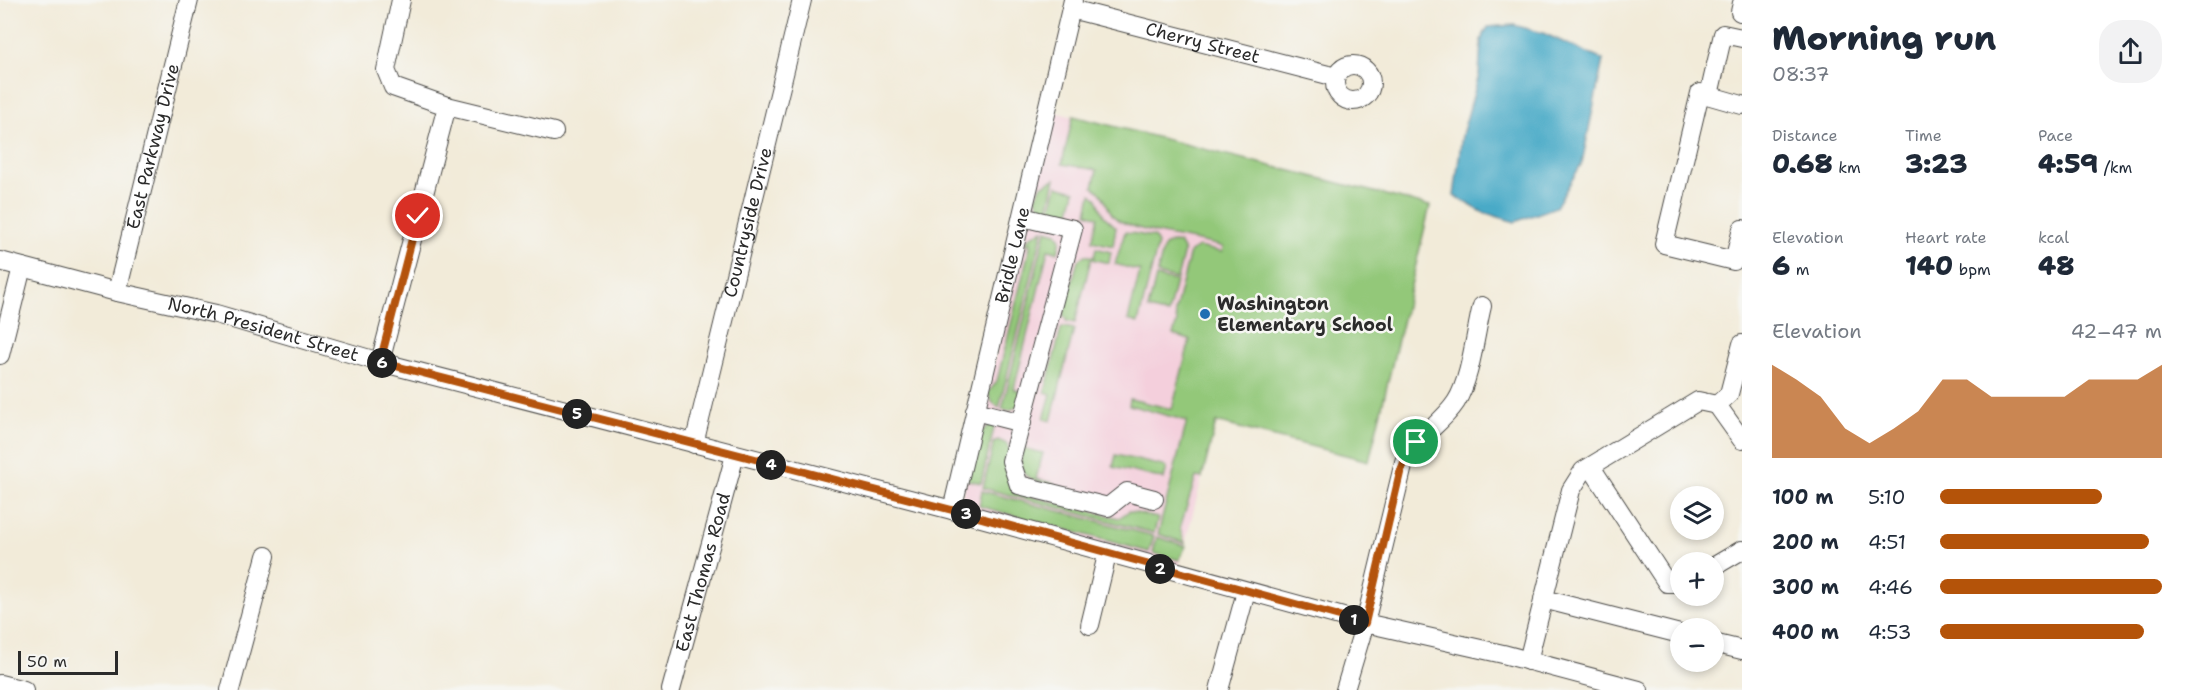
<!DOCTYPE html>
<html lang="en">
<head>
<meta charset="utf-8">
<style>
	:root { --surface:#fff; --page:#f2f2f3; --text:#1f2937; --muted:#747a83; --accent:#b45309 }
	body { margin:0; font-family:"Shantell Sans",sans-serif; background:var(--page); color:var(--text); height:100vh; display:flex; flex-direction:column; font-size:22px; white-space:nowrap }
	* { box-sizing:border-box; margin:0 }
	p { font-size:20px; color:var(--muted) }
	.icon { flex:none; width:33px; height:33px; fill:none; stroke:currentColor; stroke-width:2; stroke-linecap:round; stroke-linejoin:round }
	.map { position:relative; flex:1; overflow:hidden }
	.side { display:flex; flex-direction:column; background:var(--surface); width:450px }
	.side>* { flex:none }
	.buttons { position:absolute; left:1670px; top:486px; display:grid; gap:12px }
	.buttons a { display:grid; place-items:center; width:54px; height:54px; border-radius:50%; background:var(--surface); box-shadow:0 3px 9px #0003; font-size:30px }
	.scale { position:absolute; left:18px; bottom:15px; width:100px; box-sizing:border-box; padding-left:6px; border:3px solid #2b2b2b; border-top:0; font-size:16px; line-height:21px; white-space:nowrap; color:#2b2b2b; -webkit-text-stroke:4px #f6f6f2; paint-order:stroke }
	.pin { position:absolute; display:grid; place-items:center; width:51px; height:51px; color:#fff; margin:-26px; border:3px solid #fff; border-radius:50%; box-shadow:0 2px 6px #0007 }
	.km { position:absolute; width:30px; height:30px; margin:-15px; border-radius:50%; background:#222; color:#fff; font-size:16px; line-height:30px; text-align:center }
	.round { display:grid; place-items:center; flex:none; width:63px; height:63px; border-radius:24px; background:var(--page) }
	.overview { display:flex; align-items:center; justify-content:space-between; height:102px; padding:0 30px }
	h1 { font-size:33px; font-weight:800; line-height:45px }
	.stats { display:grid; grid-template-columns:repeat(3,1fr); gap:9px; height:102px; padding:6px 30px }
	.stats div { display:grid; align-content:center }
	.stats b { font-size:26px; font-weight:800 }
	.stats small { font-size:16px; font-weight:400 }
	.stats p { font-size:16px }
	.chart { height:168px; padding:12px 30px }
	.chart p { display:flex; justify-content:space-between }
	.chart svg { width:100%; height:108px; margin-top:6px; fill:var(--accent); opacity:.7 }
	ul { padding:0 30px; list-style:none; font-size:20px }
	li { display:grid; grid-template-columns:96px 72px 1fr; align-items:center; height:45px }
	li i { height:15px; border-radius:8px; background:var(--accent) }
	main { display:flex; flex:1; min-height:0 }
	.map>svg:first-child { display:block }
	.built { fill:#f4cfdc }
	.green { fill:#93c879; stroke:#5f7a52; stroke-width:1.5 }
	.water { fill:#48aac7; stroke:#3a6a79; stroke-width:1.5 }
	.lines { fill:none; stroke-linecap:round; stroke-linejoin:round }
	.minor-casing { stroke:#494845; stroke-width:20 }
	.minor { stroke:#fff; stroke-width:18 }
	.route-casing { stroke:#fff; stroke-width:12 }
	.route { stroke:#b45309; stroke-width:8 }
	.poi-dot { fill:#1f6fb2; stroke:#f6f6f2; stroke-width:2 }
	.labels { text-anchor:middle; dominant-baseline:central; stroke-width:5; stroke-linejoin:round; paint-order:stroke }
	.street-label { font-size:18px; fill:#2b2b2b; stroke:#f6f6f2 }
	.poi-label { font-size:18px; font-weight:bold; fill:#2b2b2b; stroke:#f6f6f2; text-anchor:start }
</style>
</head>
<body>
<main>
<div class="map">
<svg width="1742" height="690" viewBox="0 0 1742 690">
	<rect width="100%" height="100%" fill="#f6f6f2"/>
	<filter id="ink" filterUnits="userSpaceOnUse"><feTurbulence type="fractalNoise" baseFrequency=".0167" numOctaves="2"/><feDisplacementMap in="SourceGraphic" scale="12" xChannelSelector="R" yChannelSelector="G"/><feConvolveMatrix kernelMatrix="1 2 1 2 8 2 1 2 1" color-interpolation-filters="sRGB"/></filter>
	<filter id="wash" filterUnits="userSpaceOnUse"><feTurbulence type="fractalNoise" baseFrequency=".008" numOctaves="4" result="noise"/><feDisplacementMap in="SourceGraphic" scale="24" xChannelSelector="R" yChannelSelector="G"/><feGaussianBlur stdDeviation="1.35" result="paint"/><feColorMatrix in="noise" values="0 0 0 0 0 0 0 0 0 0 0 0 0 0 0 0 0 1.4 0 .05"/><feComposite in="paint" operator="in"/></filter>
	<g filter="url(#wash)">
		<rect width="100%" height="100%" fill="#f2ebd9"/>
		<!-- built -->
		<path class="built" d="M1054 112 1430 206 1369 461 1216 422 1179 568 960 506Z"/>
		<!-- green -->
		<path class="green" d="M1073 116 1430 206 1369 461 1216 422 1202 478 1196 477 1180 528 1185 543 1158 534 1187 421 1129 405 1130 399 1172 409 1190 340 1173 335 1177 322 1175 312 1190 252 1198 247 1222 252 1223 247C1190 237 1153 236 1122 222 1105 215 1108 194 1093 187L1097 170 1062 164Z
			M1055 179 1047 214 1040 208 1036 198 1041 186Z
			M1057 186 1075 191 1069 215 1065 218 1049 215Z
			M1091 194 1097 199 1104 216 1116 227 1113 246 1092 241 1098 217 1087 213Z
			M1043 230 999 408 992 402 988 393 997 381 1031 242 1024 247 1029 237Z
			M1046 230 1057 233 1061 239 1058 252 1048 250 1014 389 1024 393 1019 406 1010 410 1002 409Z
			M1125 232 1154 237 1158 244 1138 323 1128 320 1140 271 1115 264Z
			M1172 242 1179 243 1184 251 1177 279 1157 274 1164 246Z
			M1096 248 1111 252 1109 263 1091 259 1075 323 1066 321V318L1063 317 1078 260 1085 255 1094 257Z
			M1156 277 1176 281 1168 314 1148 309Z
			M1064 327 1074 329 1051 421 1044 419 1051 394 1045 392 1061 329Z
			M991 424H995L981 483 967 480 979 434Z
			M998 440 1007 444 1029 496 1119 518 1129 511 1158 518 1154 533 983 488 994 442Z
			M1022 448 1043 453 1036 479 1054 483 1053 486C1028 479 1016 477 1022 448Z
			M1116 455 1167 467 1164 479 1113 467Z
			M982 491 1154 536 1149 552 979 506Z
			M1157 537 1186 546 1179 560 1153 553Z"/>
		<!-- water -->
		<path class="water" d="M1514 25 1543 33 1603 60 1582 163 1556 207 1515 222 1482 212 1454 196 1462 135 1479 75 1481 40 1488 27Z"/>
	</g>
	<g filter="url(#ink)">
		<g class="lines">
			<!-- minor casing -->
			<g class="minor-casing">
				<g id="minor">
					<path d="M1742 3 1740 12H1742"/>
					<path id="s1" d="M1071 9 1336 77"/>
					<circle cx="1353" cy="83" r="18"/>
					<path d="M1709 95 1723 34 1742 38"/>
					<path d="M1742 105 1700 93 1664 244 1734 261 1742 229"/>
					<path d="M447 106 554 132"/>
					<path d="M1022 217 1073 229 1011 461 1019 485 1108 507 1127 492 1154 499"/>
					<path id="s2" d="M0 261 117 292 216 314 380 362 952 510 1365 623 1503 654 1639 690"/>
					<path id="s3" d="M117 292 189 0"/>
					<path d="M0 355 22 267"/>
					<path d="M380 362 447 106 393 87 386 70 401 0"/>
					<path d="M1717 405 1729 394 1742 344"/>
					<path d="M975 411 1022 423"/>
					<path id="s4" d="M694 444 802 0"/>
					<path d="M1591 467 1667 583H1680"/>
					<path id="s5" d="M952 510 1073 0"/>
					<path d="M1713 567 1742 550"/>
					<path d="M1543 599 1680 634"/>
					<path d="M1090 625 1107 555"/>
					<path d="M1713 643 1742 650"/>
					<path d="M1528 661 1571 490 1583 471 1698 401 1717 405 1742 440"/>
					<path d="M0 684 24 690"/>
					<path d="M230 690 266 556"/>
					<path id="s6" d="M671 690 735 455"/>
					<path d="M1219 690 1246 592"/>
					<path d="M1345 690 1365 623 1404 462C1416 437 1441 425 1456 402 1471 378 1475 334 1482 306"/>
				</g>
			</g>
			<!-- minor -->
			<use href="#minor" class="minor"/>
		</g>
	</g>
	<g class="lines" filter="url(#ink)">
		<!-- route casing -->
		<g class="route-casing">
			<path id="route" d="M418 216 380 362 952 510 1365 623 1400 473 1408 452 1416 442"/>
		</g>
		<!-- route -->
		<use href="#route" class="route"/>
	</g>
	<!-- markers -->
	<circle class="poi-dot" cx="1205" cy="314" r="6"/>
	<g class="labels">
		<!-- street labels -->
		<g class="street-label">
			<text stroke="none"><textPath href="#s1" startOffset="136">Cherry Street</textPath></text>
			<text stroke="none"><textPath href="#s3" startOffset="150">East Parkway Drive</textPath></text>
			<text stroke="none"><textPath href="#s4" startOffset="228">Countryside Drive</textPath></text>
			<text stroke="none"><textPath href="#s5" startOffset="262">Bridle Lane</textPath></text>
			<text stroke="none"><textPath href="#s2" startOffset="272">North President Street</textPath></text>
			<text stroke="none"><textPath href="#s6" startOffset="122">East Thomas Road</textPath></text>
		</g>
		<!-- poi labels -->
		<g class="poi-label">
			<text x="1217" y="304">Washington<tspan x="1217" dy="21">Elementary School</tspan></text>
		</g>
	</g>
</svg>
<div class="buttons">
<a><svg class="icon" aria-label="layers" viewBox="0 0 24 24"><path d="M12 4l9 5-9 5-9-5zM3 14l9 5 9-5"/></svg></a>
<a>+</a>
<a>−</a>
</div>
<div class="scale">50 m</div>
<div class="pin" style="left:1416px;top:442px;background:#1e9e55"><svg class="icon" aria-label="arrive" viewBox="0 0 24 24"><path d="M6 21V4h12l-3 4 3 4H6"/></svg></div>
<div class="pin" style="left:418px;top:216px;background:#d93025"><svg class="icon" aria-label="check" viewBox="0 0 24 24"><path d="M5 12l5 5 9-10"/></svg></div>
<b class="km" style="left:1354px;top:620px">1</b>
<b class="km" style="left:1160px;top:569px">2</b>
<b class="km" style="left:966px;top:514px">3</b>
<b class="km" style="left:771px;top:465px">4</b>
<b class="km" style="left:577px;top:414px">5</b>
<b class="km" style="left:382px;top:363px">6</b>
</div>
<section class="side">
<div class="overview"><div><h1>Morning run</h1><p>08:37</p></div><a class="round"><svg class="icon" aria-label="share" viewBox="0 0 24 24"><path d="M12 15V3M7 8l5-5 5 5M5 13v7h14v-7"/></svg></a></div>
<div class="stats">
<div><p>Distance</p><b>0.68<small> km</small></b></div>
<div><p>Time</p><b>3:23</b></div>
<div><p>Pace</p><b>4:59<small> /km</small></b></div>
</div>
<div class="stats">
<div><p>Elevation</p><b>6<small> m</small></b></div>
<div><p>Heart rate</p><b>140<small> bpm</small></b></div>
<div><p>kcal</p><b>48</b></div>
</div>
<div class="chart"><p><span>Elevation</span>42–47 m</p>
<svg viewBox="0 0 160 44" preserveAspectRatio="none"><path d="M0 44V6L10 12L20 19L30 32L40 38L50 32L60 25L70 12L80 12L90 19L100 19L110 19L120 19L130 12L140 12L150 12L160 6V44z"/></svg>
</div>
<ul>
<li><b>100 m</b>5:10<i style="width:73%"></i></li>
<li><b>200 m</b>4:51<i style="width:94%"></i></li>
<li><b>300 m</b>4:46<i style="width:100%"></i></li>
<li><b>400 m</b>4:53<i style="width:92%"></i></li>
</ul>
</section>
</main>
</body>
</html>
